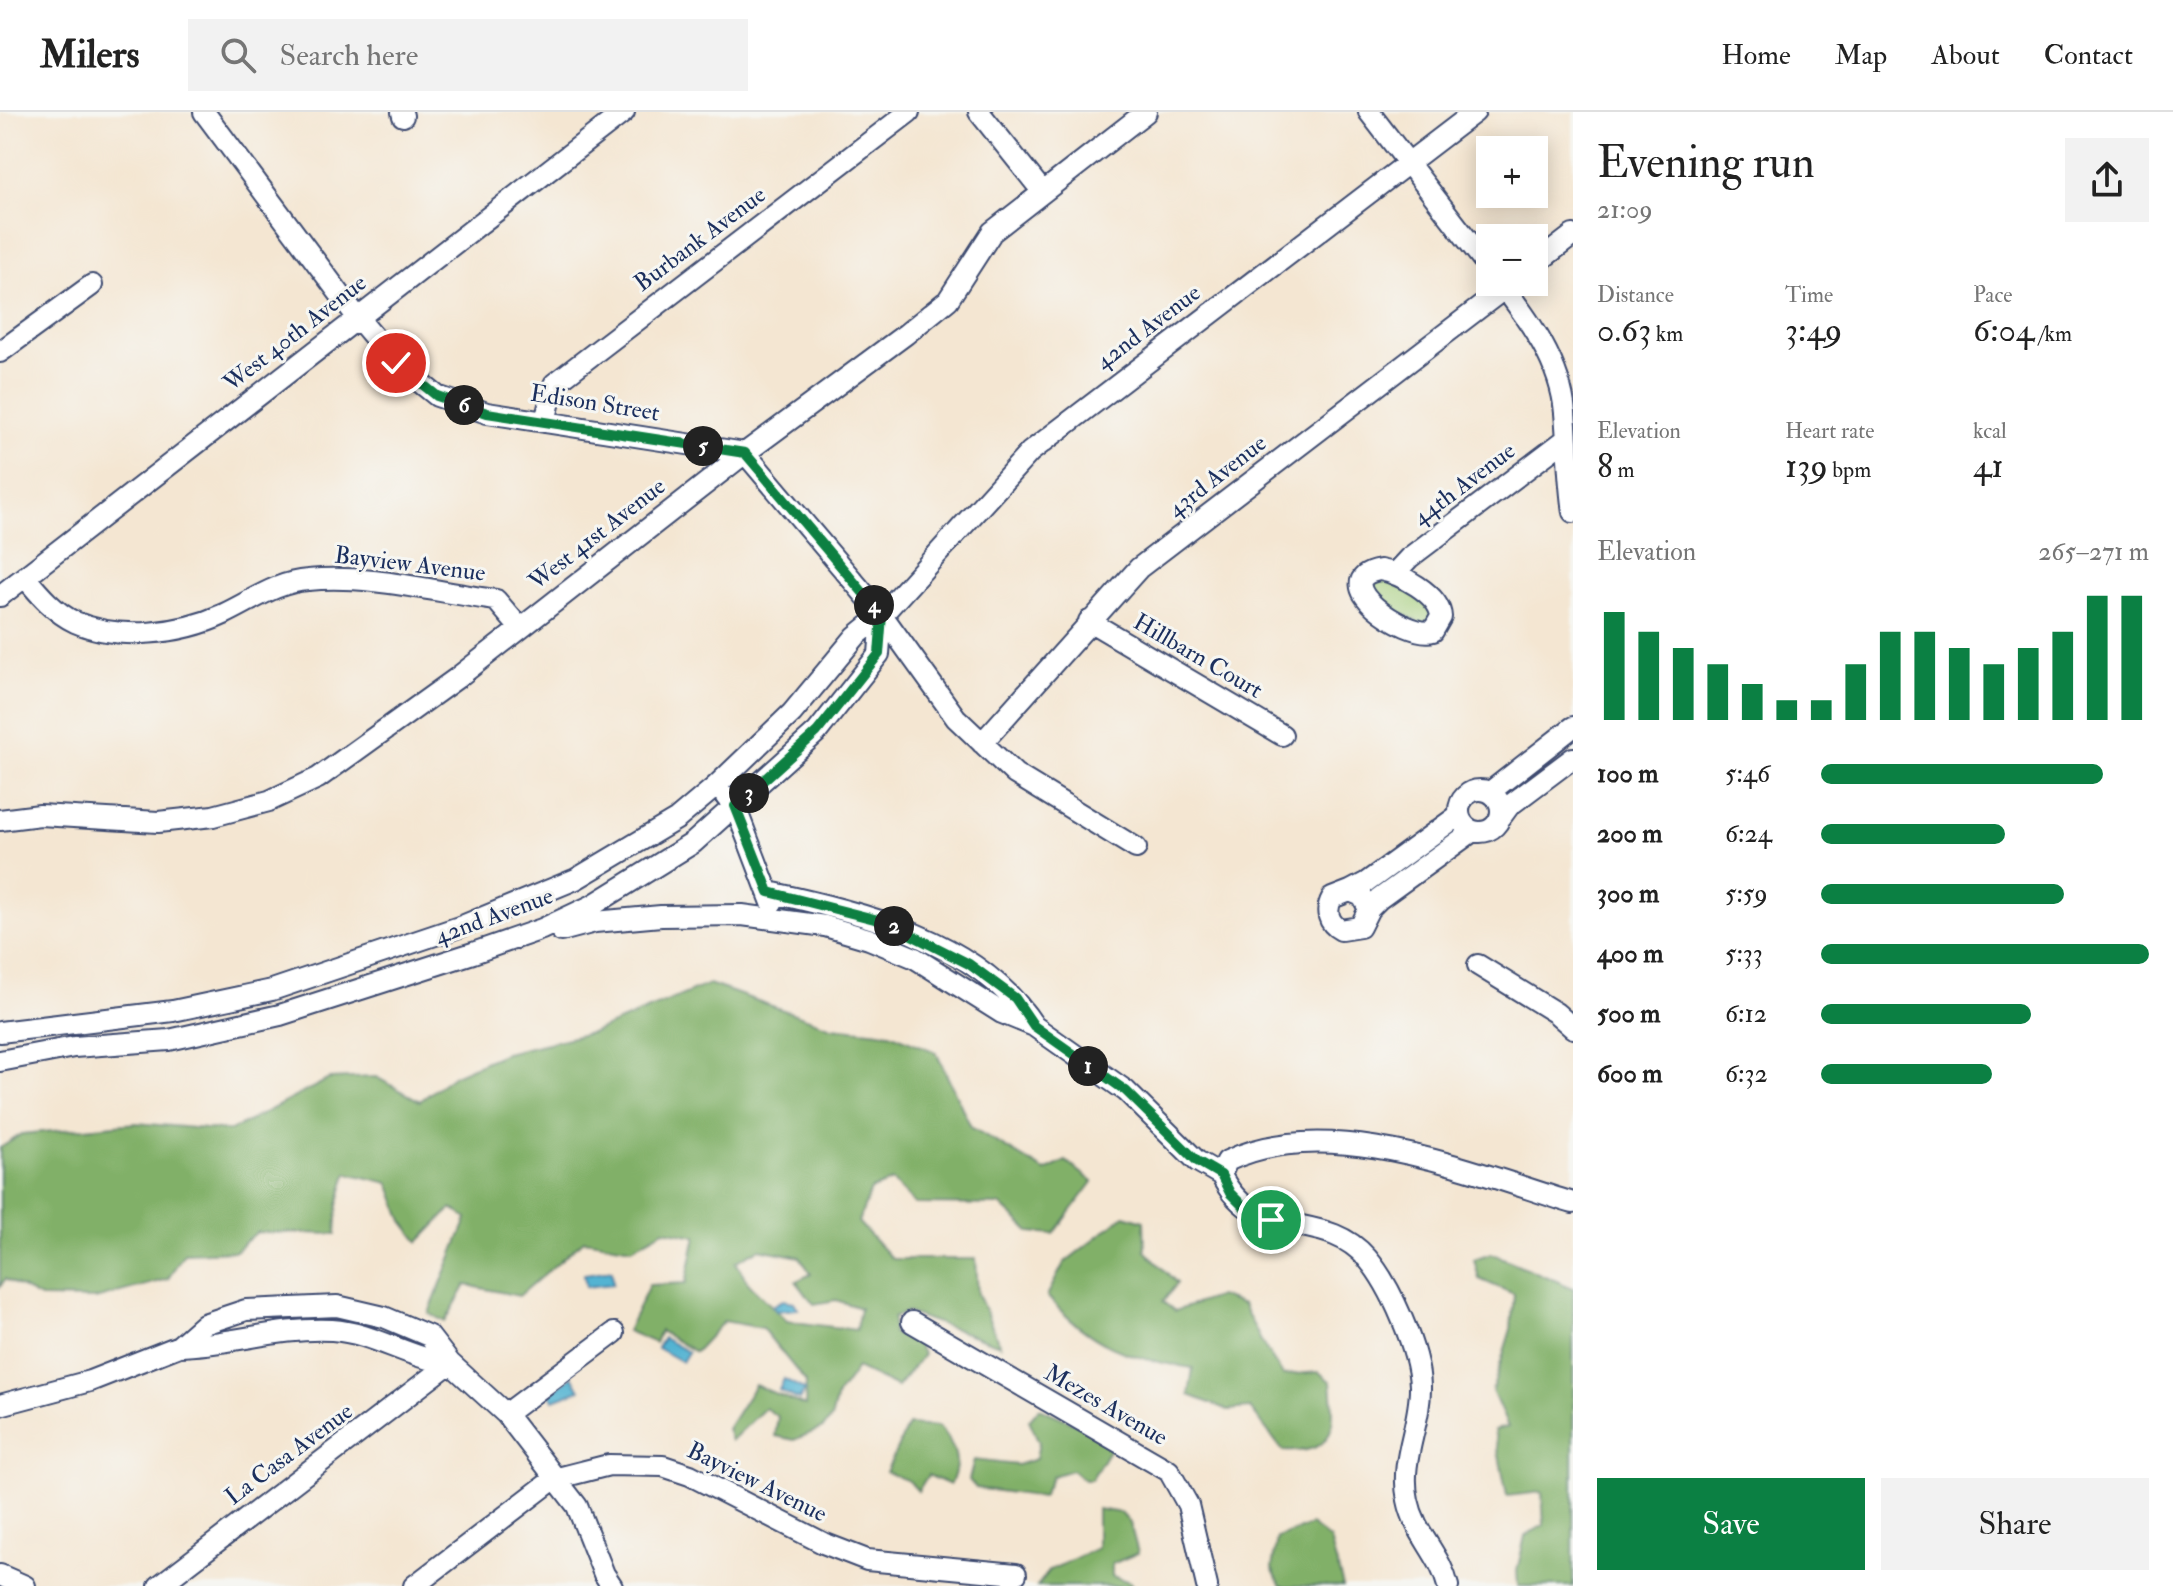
<!DOCTYPE html>
<html lang="en">
<head>
<meta charset="utf-8">
<style>
	:root { --surface:#fff; --page:#f2f2f2; --text:#222; --muted:#767676; --line:#e0e0e0; --accent:#0b8043 }
	body { margin:0; font-family:"IM FELL Double Pica",serif; background:var(--page); color:var(--text); height:100vh; display:flex; flex-direction:column; font-size:30px; white-space:nowrap }
	* { box-sizing:border-box; margin:0 }
	p { font-size:26px; color:var(--muted) }
	.icon { flex:none; width:44px; height:44px; fill:none; stroke:currentColor; stroke-width:2; stroke-linecap:round; stroke-linejoin:round }
	.map { position:relative; flex:1; overflow:hidden }
	.drawer { display:flex; flex-direction:column; background:var(--surface); width:600px }
	.drawer>* { flex:none }
	.buttons { position:absolute; left:1476px; top:24px; display:grid; gap:16px }
	.buttons a { display:grid; place-items:center; width:72px; height:72px; border-radius:0px; background:var(--surface); box-shadow:0 4px 20px #0003; font-size:40px }
	.pin { position:absolute; display:grid; place-items:center; width:68px; height:68px; color:#fff; margin:-34px; border:4px solid #fff; border-radius:50%; box-shadow:0 2px 8px #0007 }
	.km { position:absolute; width:40px; height:40px; margin:-20px; border-radius:50%; background:#222; color:#fff; font-size:22px; line-height:40px; text-align:center }
	.round { display:grid; place-items:center; flex:none; width:84px; height:84px; border-radius:0px; background:var(--page) }
	.head { display:flex; align-items:center; justify-content:space-between; height:136px; padding:0 24px }
	h1 { font-size:44px; font-weight:600; line-height:60px }
	.figures { display:grid; grid-template-columns:repeat(3,1fr); gap:12px; height:136px; padding:8px 24px }
	.figures div { display:grid; align-content:center }
	.figures b { font-size:34px; font-weight:600 }
	.figures small { font-size:22px; font-weight:400 }
	.figures p { font-size:22px }
	.chart { height:224px; padding:16px 24px }
	.chart p { display:flex; justify-content:space-between }
	.chart svg { width:100%; height:144px; margin-top:8px; stroke:var(--accent); stroke-width:6 }
	.cta { display:flex; gap:16px; margin-top:auto; padding:16px 24px }
	.cta a { flex:1; height:92px; border-radius:0px; background:var(--accent); color:#fff; font-size:32px; font-weight:600; line-height:92px; text-align:center }
	.cta a+a { background:var(--page); color:var(--text) }
	ul { padding:0 24px; list-style:none; font-size:26px }
	li { display:grid; grid-template-columns:128px 96px 1fr; align-items:center; height:60px }
	li i { height:20px; border-radius:10px; background:var(--accent) }
	header { display:flex; align-items:center; gap:48px; box-sizing:border-box; height:112px; padding:0 40px; background:var(--surface); border-bottom:2px solid var(--line) }
	header strong { font-size:38px }
	nav { display:flex; gap:44px; margin-inline-start:auto; font-size:28px }
	.search { width:560px; height:72px; background:var(--page); display:flex; align-items:center; gap:20px; box-sizing:border-box; padding:0 28px; border-radius:0px; color:var(--muted); font-size:30px }
	main { display:flex; flex:1; min-height:0 }
	.map>svg:first-child { display:block }
	.green { fill:#a2cc78; stroke:#5e7e6b; stroke-width:2 }
	.forest { fill:#81b068; stroke:#4e7063; stroke-width:2; fill-rule:evenodd }
	.water { fill:#53b3d2; stroke:#377198; stroke-width:2 }
	.lines { fill:none; stroke-linecap:round; stroke-linejoin:round }
	.minor-casing { stroke:#3c4a6f; stroke-width:24 }
	.minor { stroke:#fff; stroke-width:20 }
	.route-casing { stroke:#fff; stroke-width:16 }
	.route { stroke:#0b8043; stroke-width:10 }
	.labels { text-anchor:middle; dominant-baseline:central; stroke-width:6; stroke-linejoin:round; paint-order:stroke }
	.street-label { font-size:24px; fill:#1b2f5e; stroke:#f6f6f2 }
</style>
</head>
<body>
<header>
<strong>Milers</strong>
<div class="search"><svg class="icon" aria-label="search" viewBox="0 0 24 24"><circle cx="10" cy="10" r="6"/><path d="M15 15l6 6"/></svg>Search here</div>
<nav><a>Home</a><a>Map</a><a>About</a><a>Contact</a></nav>
</header>
<main>
<div class="map">
<svg width="1573" height="1474" viewBox="0 0 1573 1474">
	<rect width="100%" height="100%" fill="#f6f6f2"/>
	<filter id="ink" filterUnits="userSpaceOnUse"><feTurbulence type="fractalNoise" baseFrequency=".0125" numOctaves="2"/><feDisplacementMap in="SourceGraphic" scale="16" xChannelSelector="R" yChannelSelector="G"/><feConvolveMatrix kernelMatrix="1 2 1 2 8 2 1 2 1" color-interpolation-filters="sRGB"/></filter>
	<filter id="wash" filterUnits="userSpaceOnUse"><feTurbulence type="fractalNoise" baseFrequency=".006" numOctaves="4" result="noise"/><feDisplacementMap in="SourceGraphic" scale="32" xChannelSelector="R" yChannelSelector="G"/><feGaussianBlur stdDeviation="1.8" result="paint"/><feColorMatrix in="noise" values="0 0 0 0 0 0 0 0 0 0 0 0 0 0 0 0 0 1.4 0 .05"/><feComposite in="paint" operator="in"/></filter>
	<g filter="url(#wash)">
		<rect width="100%" height="100%" fill="#f4e6d2"/>
		<!-- green -->
		<path class="green" d="M1386 464 1430 494 1433 501 1425 514 1372 485 1368 471Z
			M1573 623V632L1510 681 1504 678Z"/>
		<!-- forest -->
		<path class="forest" d="M709 872 832 915 890 921 936 940 971 1015 1045 1059 1066 1049 1093 1070 1054 1122 1030 1120 1001 1093 915 1092 892 1069 871 1078 858 1110 892 1147H976L978 1182 1000 1233 906 1200 893 1206V1222L913 1226 923 1243 897 1275 857 1256 837 1284 831 1307 823 1316 794 1328 775 1324 778 1305 765 1296 731 1329 727 1317 755 1273 805 1294 806 1270 762 1216 724 1209 695 1240 660 1219 655 1231 627 1219 649 1173 686 1171 696 1124 664 1118 632 1136 584 1128 519 1184 466 1173 445 1210 429 1201 467 1107 452 1096 419 1130 403 1109 389 1071 347 1061 338 1093 336 1122 257 1120 235 1139 184 1141 168 1167 95 1187 40 1186 5 1167 0 1175V1036L22 1022 136 1011 230 1019 329 967 376 965 420 989 454 963 505 941 594 920ZM759 1137 800 1145 811 1162 796 1169 814 1192 836 1188 860 1196 856 1218 787 1209 749 1172 736 1150Z
			M1125 1103 1144 1109 1145 1139 1177 1171 1163 1190 1175 1199 1219 1184 1243 1193 1263 1233 1283 1263 1319 1260 1331 1270C1335 1314 1338 1342 1283 1339L1250 1296 1228 1298 1189 1283 1193 1256C1128 1247 1091 1234 1047 1184L1064 1151Z
			M1491 1141 1573 1176V1474H1518L1517 1459 1525 1424 1544 1413 1542 1380 1507 1384 1494 1318 1508 1315 1492 1279 1511 1217 1514 1182 1479 1167 1474 1147Z
			M1039 1296 1091 1318 1111 1335 1091 1368H1084L1072 1358 1052 1364 1042 1385 976 1376 969 1368 974 1348 1017 1353 1036 1347 1039 1330 1029 1308Z
			M908 1313 939 1315C955 1334 962 1350 950 1373L928 1363 918 1379 909 1369 886 1360Z
			M1097 1397 1121 1401 1130 1411 1138 1441 1112 1452V1464L1130 1470 1132 1474H1037L1050 1458 1097 1436Z
			M1311 1413 1330 1428 1343 1474H1281L1272 1456 1277 1426Z"/>
		<!-- water -->
		<path class="water" d="M612 1158 613 1172 586 1175 584 1162Z
			M783 1188 794 1190 798 1197 776 1199 772 1194Z
			M663 1226 688 1240 682 1250 657 1236Z
			M572 1264 580 1278 554 1288 549 1281Z
			M784 1267 805 1278 799 1288 779 1278Z"/>
	</g>
	<g filter="url(#ink)">
		<g class="lines">
			<!-- minor casing -->
			<g class="minor-casing">
				<path id="minor" d="M204 0 357 205 396 251 437 284 487 301 745 341 882 503 956 606 1015 662 1136 736
					M402 0 403 4
					M979 0 1042 79
					M1369 0 1490 157
					M1534 153 1573 123
					M1500 170C1529 208 1561 251 1565 301 1568 334 1568 367 1573 400
					M0 240 92 173
					M545 310 554 272 909 0
					M1380 458C1399 461 1440 482 1441 505L1433 519C1407 527 1323 468 1380 458Z
					M1396 460 1409 446 1565 328
					M25 465C39 482 54 500 75 510 119 529 181 522 224 502 252 489 276 470 308 468 370 462 435 480 496 488L519 515
					M0 484 624 0
					M1089 509 1282 623
					M982 631 1139 456 1513 170
					M1459 699a21 21 0 1 1 42 0a21 21 0 1 1-42 0Z
					M1490 680 1573 615
					M726 685 735 694 772 791
					M1501 705 1509 694 1573 646
					M0 708 40 703 158 710 213 704 269 689 318 666 457 566 745 341 906 222 948 188 992 120 1146 0
					M1350 779 1367 770 1459 703
					M769 780C863 801 978 827 1034 914
					M1369 797 1362 784 1350 779 1332 786C1325 799 1328 811 1341 818L1360 815 1369 797 1379 787 1473 719
					M561 819 595 810 661 804 742 803 825 814 869 827 915 846 1002 901 1034 914 1126 979 1197 1049 1221 1063
					M1478 853 1556 901 1573 916
					M0 920 173 899 272 878 462 814 576 767 677 707 715 675 792 601 856 524 882 503 1030 340 1475 0
					M0 949 74 935 169 928 280 903 473 841 542 817 593 793 693 731 817 620 879 542 882 503
					M912 1210 1169 1359 1188 1393 1207 1474
					M179 1234C231 1233 278 1215 332 1218 375 1221 409 1247 450 1251
					M0 1293 90 1269 179 1234 204 1212 246 1198 337 1194 384 1205 429 1224 450 1251 506 1302 577 1394 604 1462 612 1474
					M506 1302 614 1221
					M0 1463 25 1474
					M159 1474 450 1251
					M414 1474 554 1367 609 1353 663 1354 690 1363 823 1431 867 1448 1016 1462
					M1448 1474C1440 1441 1415 1423 1408 1388 1399 1348 1421 1313 1420 1274 1419 1238 1391 1174 1367 1146 1323 1095 1255 1133 1221 1063L1227 1049C1329 1000 1472 1060 1573 1091"/>
			</g>
			<!-- minor -->
			<use href="#minor" class="minor"/>
		</g>
	</g>
	<g class="lines" filter="url(#ink)">
		<!-- route casing -->
		<g class="route-casing">
			<path id="route" d="M396 251 437 284 487 301 745 341 882 503 879 542 817 620 735 694 769 780 886 810 969 852 1015 886 1034 914 1126 979 1197 1049 1221 1063 1230 1081 1246 1097 1271 1108"/>
		</g>
		<!-- route -->
		<use href="#route" class="route"/>
	</g>
	<g class="labels">
		<!-- street labels -->
		<g class="street-label">
			<text transform="translate(700 127) rotate(-37)">Burbank Avenue</text>
			<text transform="translate(1148 215) rotate(-37)">42nd Avenue</text>
			<text transform="translate(295 221) rotate(-38)">West 40th Avenue</text>
			<text transform="translate(595 291) rotate(9)">Edison Street</text>
			<text transform="translate(1217 364) rotate(-38)">43rd Avenue</text>
			<text transform="translate(1464 372) rotate(-37)">44th Avenue</text>
			<text transform="translate(597 422) rotate(-38)">West 41st Avenue</text>
			<text transform="translate(410 452) rotate(7)">Bayview Avenue</text>
			<text transform="translate(1198 544) rotate(30)">Hillbarn Court</text>
			<text transform="translate(494 804) rotate(-20)">42nd Avenue</text>
			<text transform="translate(1106 1293) rotate(30)">Mezes Avenue</text>
			<text transform="translate(289 1342) rotate(-37)">La Casa Avenue</text>
			<text transform="translate(757 1370) rotate(26)">Bayview Avenue</text>
		</g>
	</g>
</svg>
<div class="buttons">
<a>+</a>
<a>−</a>
</div>
<div class="pin" style="left:1271px;top:1108px;background:#1e9e55"><svg class="icon" aria-label="arrive" viewBox="0 0 24 24"><path d="M6 21V4h12l-3 4 3 4H6"/></svg></div>
<div class="pin" style="left:396px;top:251px;background:#d93025"><svg class="icon" aria-label="check" viewBox="0 0 24 24"><path d="M5 12l5 5 9-10"/></svg></div>
<b class="km" style="left:1088px;top:954px">1</b>
<b class="km" style="left:894px;top:814px">2</b>
<b class="km" style="left:749px;top:681px">3</b>
<b class="km" style="left:874px;top:493px">4</b>
<b class="km" style="left:703px;top:334px">5</b>
<b class="km" style="left:464px;top:293px">6</b>
</div>
<section class="drawer">
<div class="head"><div><h1>Evening run</h1><p>21:09</p></div><a class="round"><svg class="icon" aria-label="share" viewBox="0 0 24 24"><path d="M12 15V3M7 8l5-5 5 5M5 13v7h14v-7"/></svg></a></div>
<div class="figures">
<div><p>Distance</p><b>0.63<small> km</small></b></div>
<div><p>Time</p><b>3:49</b></div>
<div><p>Pace</p><b>6:04<small> /km</small></b></div>
</div>
<div class="figures">
<div><p>Elevation</p><b>8<small> m</small></b></div>
<div><p>Heart rate</p><b>139<small> bpm</small></b></div>
<div><p>kcal</p><b>41</b></div>
</div>
<div class="chart"><p><span>Elevation</span>265–271 m</p>
<svg viewBox="0 0 160 44" preserveAspectRatio="none"><path d="M5 44V11M15 44V17M25 44V22M35 44V27M45 44V33M55 44V38M65 44V38M75 44V27M85 44V17M95 44V17M105 44V22M115 44V27M125 44V22M135 44V17M145 44V6M155 44V6"/></svg>
</div>
<ul>
<li><b>100 m</b>5:46<i style="width:86%"></i></li>
<li><b>200 m</b>6:24<i style="width:56%"></i></li>
<li><b>300 m</b>5:59<i style="width:74%"></i></li>
<li><b>400 m</b>5:33<i style="width:100%"></i></li>
<li><b>500 m</b>6:12<i style="width:64%"></i></li>
<li><b>600 m</b>6:32<i style="width:52%"></i></li>
</ul>
<div class="cta"><a>Save</a><a>Share</a></div>
</section>
</main>
</body>
</html>
